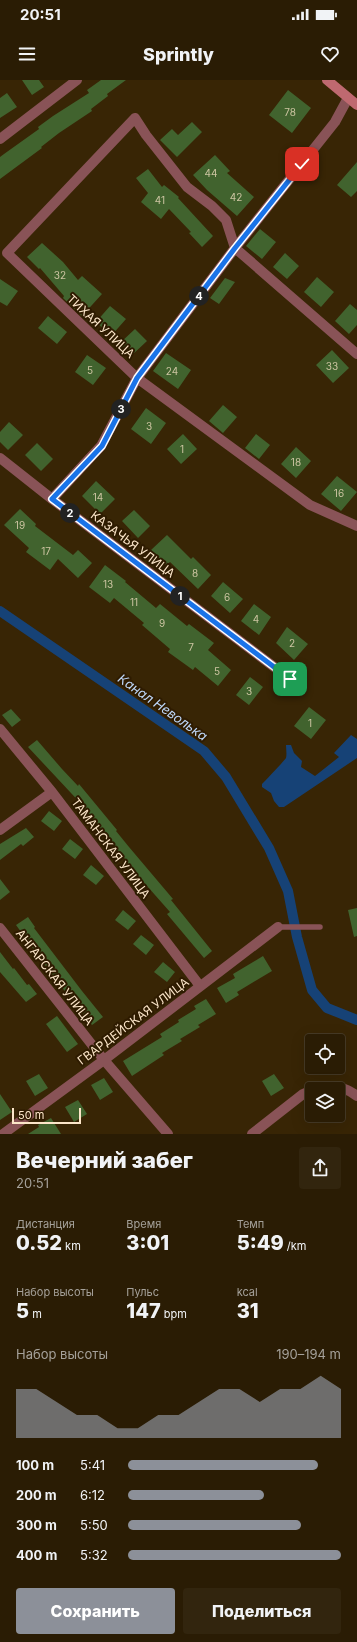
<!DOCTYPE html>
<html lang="ru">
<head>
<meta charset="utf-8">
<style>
	:root { --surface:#2a1c04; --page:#32250e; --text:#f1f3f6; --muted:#a5a19a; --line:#463a26; --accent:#8c9099 }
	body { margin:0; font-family:Inter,sans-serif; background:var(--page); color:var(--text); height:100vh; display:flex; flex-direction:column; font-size:15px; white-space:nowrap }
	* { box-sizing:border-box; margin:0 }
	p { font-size:13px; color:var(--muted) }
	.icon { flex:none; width:22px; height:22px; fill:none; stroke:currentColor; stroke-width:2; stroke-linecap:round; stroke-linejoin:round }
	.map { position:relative; height:1054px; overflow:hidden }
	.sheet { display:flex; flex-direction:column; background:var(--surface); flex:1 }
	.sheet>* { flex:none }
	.tools { position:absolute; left:305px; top:954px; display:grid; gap:8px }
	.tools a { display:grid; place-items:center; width:40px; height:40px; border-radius:4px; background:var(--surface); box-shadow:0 4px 16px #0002,0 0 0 1px var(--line); font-size:20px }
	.scale { position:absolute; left:12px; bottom:10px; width:69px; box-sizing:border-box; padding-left:4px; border:2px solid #fce6c9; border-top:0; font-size:11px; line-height:14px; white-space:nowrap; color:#fce6c9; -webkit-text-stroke:3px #2e1b00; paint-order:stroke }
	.pin { position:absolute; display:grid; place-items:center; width:34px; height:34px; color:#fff; margin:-17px; border-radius:8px; box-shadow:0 2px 6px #0006 }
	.km { position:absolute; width:20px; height:20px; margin:-10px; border-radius:50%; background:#222; color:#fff; font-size:11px; line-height:20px; text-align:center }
	.round { display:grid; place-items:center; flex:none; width:42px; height:42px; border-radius:4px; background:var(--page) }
	.headline { display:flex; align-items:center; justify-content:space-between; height:68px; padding:0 16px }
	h1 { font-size:22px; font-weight:800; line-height:30px }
	.figures { display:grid; grid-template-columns:repeat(3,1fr); gap:6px; height:68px; padding:4px 16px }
	.figures div { display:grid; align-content:center }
	.figures b { font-size:20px; font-weight:800 }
	.figures small { font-size:11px; font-weight:400 }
	.figures p { font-size:11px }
	.chart { height:112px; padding:8px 16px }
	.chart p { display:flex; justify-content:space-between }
	.chart svg { width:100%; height:72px; margin-top:4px; fill:var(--accent); opacity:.7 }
	.primary-button { display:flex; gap:8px; margin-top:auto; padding:8px 16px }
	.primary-button a { flex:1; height:46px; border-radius:4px; background:var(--accent); color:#fff; font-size:16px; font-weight:800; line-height:46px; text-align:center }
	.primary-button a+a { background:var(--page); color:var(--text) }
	ul { padding:0 16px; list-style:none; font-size:13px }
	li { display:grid; grid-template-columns:64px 48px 1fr; align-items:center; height:30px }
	li i { height:10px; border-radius:5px; background:var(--accent) }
	.status { display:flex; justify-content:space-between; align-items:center; height:28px; padding:0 20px; background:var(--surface); direction:ltr }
	.status svg { height:11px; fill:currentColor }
	header { display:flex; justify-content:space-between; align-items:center; height:52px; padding:0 16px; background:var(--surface); font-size:18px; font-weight:800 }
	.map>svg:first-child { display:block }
	.water { fill:#164276 }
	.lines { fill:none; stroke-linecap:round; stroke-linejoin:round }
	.canal { stroke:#164276; stroke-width:10 }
	.building { fill:#41632e }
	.lane { stroke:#895357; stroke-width:5.5 }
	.street { stroke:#895357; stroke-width:10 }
	.secondary { stroke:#bf6970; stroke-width:10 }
	.route-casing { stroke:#fff; stroke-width:8 }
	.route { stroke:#1a73e8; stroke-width:5 }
	.labels { text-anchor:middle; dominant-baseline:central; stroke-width:4; stroke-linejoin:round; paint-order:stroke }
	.number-label { font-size:10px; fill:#cdc5a2 }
	.street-label { font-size:12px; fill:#fce6c9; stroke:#2e1b00 }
	.water-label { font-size:13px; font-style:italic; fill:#bed7f8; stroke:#2e1b00 }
</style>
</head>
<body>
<div class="status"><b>20:51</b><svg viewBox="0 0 49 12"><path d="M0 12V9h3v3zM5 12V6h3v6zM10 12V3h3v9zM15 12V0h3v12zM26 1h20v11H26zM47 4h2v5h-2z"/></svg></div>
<header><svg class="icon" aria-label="menu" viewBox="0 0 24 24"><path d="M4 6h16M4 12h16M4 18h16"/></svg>Sprintly<svg class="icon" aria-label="heart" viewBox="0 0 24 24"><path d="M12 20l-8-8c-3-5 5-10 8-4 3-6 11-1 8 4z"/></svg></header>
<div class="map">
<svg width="357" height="1054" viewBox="0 0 357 1054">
	<rect width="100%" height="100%" fill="#382505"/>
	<!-- water -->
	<path class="water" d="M351 655 357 659V678L284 727H279L274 721 271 713 262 707V704C266 700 285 680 286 678 287 674 286 669 286 665H291L294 673 302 681 301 687 315 696 339 677 334 673Z"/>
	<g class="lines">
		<!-- canal -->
		<path class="canal" d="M0 531 204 671 226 697 269 768 288 811 297 857 312 910 327 928 357 940"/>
	</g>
	<!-- building -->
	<path class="building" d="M22 0H39L44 7 32 15Z
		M101 0H126L107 14 108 16 91 29 92 31 59 53 41 67 42 68 0 99V77L4 74 39 49 38 47 53 36 89 13 87 10Z
		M288 10 311 28 292 53 269 35Z
		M7 13 17 27 0 38V18Z
		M192 42 202 52 177 77 160 60 172 49 178 55Z
		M215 75 230 91 227 93 254 117 237 136 207 110 193 95Z
		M357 82V111L351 117 337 105Z
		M148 89 162 107 164 105 179 117 178 118 213 156 202 167 189 153 191 152 169 129 161 139 141 122 148 113 136 98Z
		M260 149 276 162 262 179 246 166Z
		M42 163 63 182 78 200 82 196 102 214 82 236 63 218 64 216 40 188 39 189 27 177Z
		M285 173 299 186 287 199 273 187Z
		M317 197 334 212 321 227 304 212Z
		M225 198 235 202 219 224 210 218Z
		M0 199 18 211 7 226 0 222Z
		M350 224 357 230V245L349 254 335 241Z
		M110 226 126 239 111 256 96 242Z
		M48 236 67 252 57 264 38 248Z
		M135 249 147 261 131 276 120 263Z
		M332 270 349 288 333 303 316 285Z
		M166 273 191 290 178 309 153 291Z
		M87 275 106 288 93 305 75 292Z
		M223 325 237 337 223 353 209 341Z
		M146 328 166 343 151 364 131 349Z
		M9 342 23 355 8 370 0 362V352Z
		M183 354 197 369 181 384 167 369Z
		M256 354 270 365 259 379 245 368Z
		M37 363 53 379 41 391 25 375Z
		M296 367 311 381 296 398 281 384Z
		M337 396 357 412 341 431 321 414Z
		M96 401 115 419 100 434 82 416Z
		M20 429 36 444 35 446 73 475 78 470 92 483 78 498 58 479 50 490 26 472 29 468 4 445Z
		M134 430 150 446 138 458 122 441Z
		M167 455 191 479 193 477 211 495 198 509 170 482 166 485 151 470Z
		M105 485 126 501 125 502 156 528 160 524 187 546 189 544 214 563 208 570 231 590 218 606 195 587 193 590 168 572 170 569 142 545 144 543 114 518 110 523 89 507Z
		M223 502 243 519 230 533 211 516Z
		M254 524 271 537 259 555 241 541Z
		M287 547 308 564 294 580 276 563Z
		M250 597 263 607 249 625 236 615Z
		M309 627 326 640 311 659 294 646Z
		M11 629 21 640 12 647 2 635Z
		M37 660 62 689 78 706 79 704 117 750 116 751 129 767 173 819 171 820 212 871 204 878 167 834 170 832 125 781 126 780 111 763 112 762 83 729 85 728 28 667Z
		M49 731 62 741 54 751 41 741Z
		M26 748 34 757 23 766 21 764 0 780V764Z
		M70 759 83 769 75 779 62 769Z
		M91 785 104 796 96 805 83 795Z
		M0 799 10 812 0 820Z
		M357 828V856L354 857 348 830Z
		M123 830 136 841 128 850 115 840Z
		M28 837 35 847 34 848 82 911 103 937 92 945 56 900 16 845Z
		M141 855 154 865 146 875 133 864Z
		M0 872 13 889 14 888 27 905 29 904 37 914 26 922 0 892Z
		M263 876 272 891 237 912 239 915 226 923 217 908 235 898 233 894Z
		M163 882 175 892 167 902 154 892Z
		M206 919 216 934 198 945 200 947 180 959 182 961 162 973 164 975 132 996 123 981 162 957 160 954 179 942 178 940 196 929 194 926Z
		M57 936 78 964 67 972 46 944Z
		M39 994 48 1008 35 1016 26 1001Z
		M274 994 284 1008 271 1016 262 1001Z
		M104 998 113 1012 100 1020 91 1005Z
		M0 1014 12 1032 0 1040Z
		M78 1020 87 1034 74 1042 65 1027Z
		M51 1038 61 1054H28L39 1047 38 1045Z"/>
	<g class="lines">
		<!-- lane -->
		<path class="lane" d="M278 847H320"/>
		<!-- street -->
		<path class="street" d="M0 59 77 0
			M357 274 235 168 226 140 212 126 187 107 146 55 135 38 7 173 137 298 310 425 357 446
			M0 378 52 419 290 599
			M52 419 101 366 137 298 235 168 335 42 348 18
			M0 649 52 712 200 906
			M0 750 52 712
			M0 848 104 980 168 1054
			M315 1009C330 1003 344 1006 357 1016
			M3 1054 104 980 278 847
			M252 1054 303 1014 312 1010"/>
		<!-- secondary -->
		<path class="secondary" d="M327 0 357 25"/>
	</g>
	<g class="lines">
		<!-- route casing -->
		<g class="route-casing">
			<path id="route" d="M290 599 52 419 102 366 137 298 235 168 302 84"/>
		</g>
		<!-- route -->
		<use href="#route" class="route"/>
	</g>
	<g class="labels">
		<!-- number labels -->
		<g class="number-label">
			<text x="290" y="32">78</text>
			<text x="211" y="93">44</text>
			<text x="236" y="117">42</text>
			<text x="160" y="120">41</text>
			<text x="60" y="195">32</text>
			<text x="332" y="286">33</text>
			<text x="90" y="290">5</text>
			<text x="172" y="291">24</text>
			<text x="149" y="346">3</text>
			<text x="182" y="369">1</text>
			<text x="296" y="382">18</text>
			<text x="339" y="413">16</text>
			<text x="98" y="417">14</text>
			<text x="20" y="445">19</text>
			<text x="46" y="471">17</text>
			<text x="195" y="493">8</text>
			<text x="108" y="504">13</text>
			<text x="227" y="517">6</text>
			<text x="134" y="522">11</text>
			<text x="256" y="539">4</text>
			<text x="162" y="543">9</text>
			<text x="292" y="563">2</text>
			<text x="191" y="567">7</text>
			<text x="217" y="591">5</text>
			<text x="249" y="611">3</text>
			<text x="310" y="643">1</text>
		</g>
		<!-- street labels -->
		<g class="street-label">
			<text transform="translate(101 246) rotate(43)">ТИХАЯ УЛИЦА</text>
			<text transform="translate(133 464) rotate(37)">КАЗАЧЬЯ УЛИЦА</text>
			<text transform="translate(111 768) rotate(53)">ТАМАНСКАЯ УЛИЦА</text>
			<text transform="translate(55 897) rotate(52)">АНГАРСКАЯ УЛИЦА</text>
			<text transform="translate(133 941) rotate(-37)">ГВАРДЕЙСКАЯ УЛИЦА</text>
		</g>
		<!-- water labels -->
		<g class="water-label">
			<text transform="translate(163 627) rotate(35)">Канал Неволька</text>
		</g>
	</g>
</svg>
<div class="tools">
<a><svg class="icon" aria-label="locate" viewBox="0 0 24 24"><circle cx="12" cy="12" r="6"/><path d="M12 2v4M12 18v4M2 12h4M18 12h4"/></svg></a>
<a><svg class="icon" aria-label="layers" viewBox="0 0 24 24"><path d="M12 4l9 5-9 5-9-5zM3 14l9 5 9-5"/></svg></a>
</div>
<div class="scale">50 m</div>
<div class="pin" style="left:290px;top:599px;background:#1e9e55"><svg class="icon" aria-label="arrive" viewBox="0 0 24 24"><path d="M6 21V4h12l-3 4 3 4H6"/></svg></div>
<div class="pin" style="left:302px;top:84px;background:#d93025"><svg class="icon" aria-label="check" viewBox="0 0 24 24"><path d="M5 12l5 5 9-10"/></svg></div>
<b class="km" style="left:180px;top:516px">1</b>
<b class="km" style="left:70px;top:433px">2</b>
<b class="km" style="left:121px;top:329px">3</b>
<b class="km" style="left:199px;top:216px">4</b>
</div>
<section class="sheet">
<div class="headline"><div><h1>Вечерний забег</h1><p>20:51</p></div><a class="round"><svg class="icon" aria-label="share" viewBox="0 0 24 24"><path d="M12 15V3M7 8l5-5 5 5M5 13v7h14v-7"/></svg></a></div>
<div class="figures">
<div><p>Дистанция</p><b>0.52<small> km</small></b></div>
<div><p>Время</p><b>3:01</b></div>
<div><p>Темп</p><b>5:49<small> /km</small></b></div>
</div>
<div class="figures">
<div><p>Набор высоты</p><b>5<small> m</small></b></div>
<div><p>Пульс</p><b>147<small> bpm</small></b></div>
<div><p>kcal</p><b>31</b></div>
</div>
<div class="chart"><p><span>Набор высоты</span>190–194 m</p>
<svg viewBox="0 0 160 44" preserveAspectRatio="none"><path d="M0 44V14L10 14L20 22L30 30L40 30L50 38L60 38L70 30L80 30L90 22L100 14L110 14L120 22L130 14L140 14L150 6L160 14V44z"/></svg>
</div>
<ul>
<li><b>100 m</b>5:41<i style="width:89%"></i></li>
<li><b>200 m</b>6:12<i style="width:64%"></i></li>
<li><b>300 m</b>5:50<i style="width:81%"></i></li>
<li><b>400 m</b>5:32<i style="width:100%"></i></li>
</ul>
<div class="primary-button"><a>Сохранить</a><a>Поделиться</a></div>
</section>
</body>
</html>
